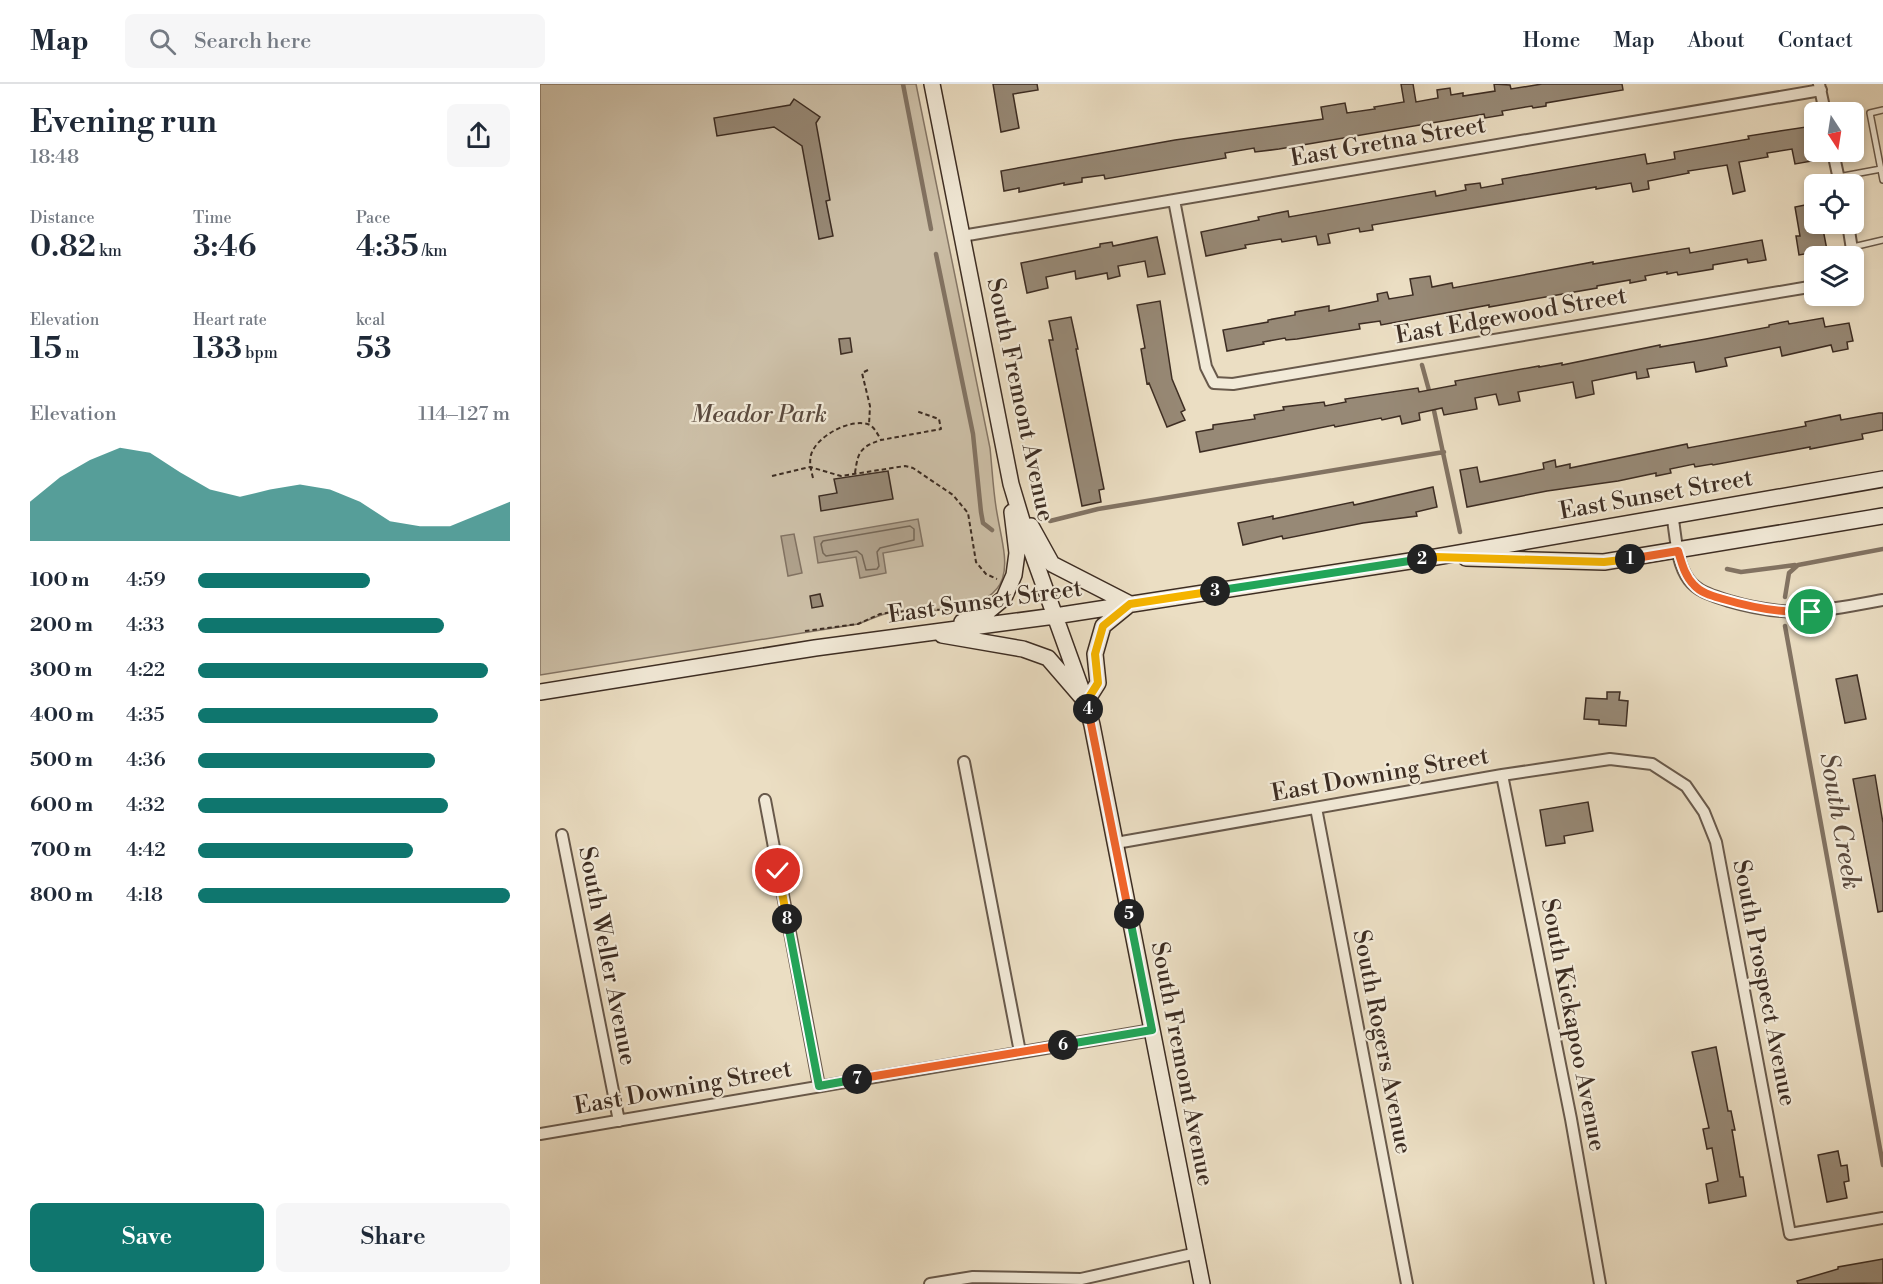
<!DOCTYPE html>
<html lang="en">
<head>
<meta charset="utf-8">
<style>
	:root { --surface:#fff; --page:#f6f6f7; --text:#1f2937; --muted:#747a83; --line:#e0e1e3; --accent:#0f766e }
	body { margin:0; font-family:"Libre Bodoni",serif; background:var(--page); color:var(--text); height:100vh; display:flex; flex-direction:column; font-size:22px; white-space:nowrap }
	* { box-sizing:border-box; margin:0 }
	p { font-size:20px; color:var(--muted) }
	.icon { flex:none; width:33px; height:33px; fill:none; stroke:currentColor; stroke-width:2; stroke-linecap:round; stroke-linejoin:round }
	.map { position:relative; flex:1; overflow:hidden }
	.sheet { display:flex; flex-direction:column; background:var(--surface); width:540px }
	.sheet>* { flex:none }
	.needle { width:39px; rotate:168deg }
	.fabs { position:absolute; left:1264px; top:18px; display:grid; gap:12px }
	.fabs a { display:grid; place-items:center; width:60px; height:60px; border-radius:9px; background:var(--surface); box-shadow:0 3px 9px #0003; font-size:30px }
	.pin { position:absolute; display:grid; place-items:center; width:51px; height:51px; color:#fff; margin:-26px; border:3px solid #fff; border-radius:50%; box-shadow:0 2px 6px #0007 }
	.km { position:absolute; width:30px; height:30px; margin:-15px; border-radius:50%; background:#222; color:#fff; font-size:16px; line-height:30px; text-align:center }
	.round { display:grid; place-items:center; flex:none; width:63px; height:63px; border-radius:9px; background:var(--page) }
	.summary { display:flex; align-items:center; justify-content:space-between; height:102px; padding:0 30px }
	h1 { font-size:33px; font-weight:600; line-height:45px }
	.figures { display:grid; grid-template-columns:repeat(3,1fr); gap:9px; height:102px; padding:6px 30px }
	.figures div { display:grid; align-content:center }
	.figures b { font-size:30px; font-weight:600 }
	.figures small { font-size:16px; font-weight:400 }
	.figures p { font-size:16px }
	.chart { height:168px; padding:12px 30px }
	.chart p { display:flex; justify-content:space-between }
	.chart svg { width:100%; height:108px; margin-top:6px; fill:var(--accent); opacity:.7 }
	.button { display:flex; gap:12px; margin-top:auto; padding:12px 30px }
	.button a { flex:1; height:69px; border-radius:9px; background:var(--accent); color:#fff; font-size:24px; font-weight:600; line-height:69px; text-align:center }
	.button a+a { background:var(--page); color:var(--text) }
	ul { padding:0 30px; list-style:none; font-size:20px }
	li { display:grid; grid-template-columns:96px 72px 1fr; align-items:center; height:45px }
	li i { height:15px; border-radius:8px; background:var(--accent) }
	header { display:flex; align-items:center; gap:36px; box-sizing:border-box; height:84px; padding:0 30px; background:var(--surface); border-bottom:2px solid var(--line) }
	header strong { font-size:28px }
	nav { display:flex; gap:33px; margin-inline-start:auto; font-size:21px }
	.search { width:420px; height:54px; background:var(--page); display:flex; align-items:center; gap:15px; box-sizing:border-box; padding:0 21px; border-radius:9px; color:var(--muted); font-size:22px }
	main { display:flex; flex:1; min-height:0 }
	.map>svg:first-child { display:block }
	.green { fill:#cdc0a8; stroke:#857666; stroke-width:1.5 }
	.water { fill:#b0a28d; stroke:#827363; stroke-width:1.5 }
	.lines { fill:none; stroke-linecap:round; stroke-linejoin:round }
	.shore { stroke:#766858; stroke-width:1.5 }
	.stream { stroke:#827363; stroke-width:4.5 }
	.building { fill:#978976; stroke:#3d2d23; stroke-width:1.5 }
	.lane-casing { stroke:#68594b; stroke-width:8 }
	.street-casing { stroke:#68594b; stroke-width:14 }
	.secondary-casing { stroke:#3d2d23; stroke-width:18 }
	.path { stroke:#3d2d23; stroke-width:2; stroke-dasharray:4.5 3; stroke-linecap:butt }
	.lane { stroke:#f2ead8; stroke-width:5 }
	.street { stroke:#f2ead8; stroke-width:10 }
	.secondary { stroke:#f2ead8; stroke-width:15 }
	.split-1-casing { stroke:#fff; stroke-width:12 }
	.split-2-casing { stroke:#fff; stroke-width:12 }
	.split-3-casing { stroke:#fff; stroke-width:12 }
	.split-4-casing { stroke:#fff; stroke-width:12 }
	.split-5-casing { stroke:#fff; stroke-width:12 }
	.split-6-casing { stroke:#fff; stroke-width:12 }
	.split-7-casing { stroke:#fff; stroke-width:12 }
	.split-8-casing { stroke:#fff; stroke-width:12 }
	.split-9-casing { stroke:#fff; stroke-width:12 }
	.split-1 { stroke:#f0652b; stroke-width:8 }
	.split-2 { stroke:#f5b400; stroke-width:8 }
	.split-3 { stroke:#22a559; stroke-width:8 }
	.split-4 { stroke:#f5b400; stroke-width:8 }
	.split-5 { stroke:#f0652b; stroke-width:8 }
	.split-6 { stroke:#22a559; stroke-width:8 }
	.split-7 { stroke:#f0652b; stroke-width:8 }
	.split-8 { stroke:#22a559; stroke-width:8 }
	.split-9 { stroke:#f5b400; stroke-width:8 }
	.labels { text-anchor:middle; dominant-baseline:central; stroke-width:4.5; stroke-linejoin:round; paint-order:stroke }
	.street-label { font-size:24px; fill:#3d2d23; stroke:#f2ead8 }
	.park-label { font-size:24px; font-style:italic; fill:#5a4a3e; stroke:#f2ead8 }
	.water-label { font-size:26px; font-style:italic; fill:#5a4a3e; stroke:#f2ead8 }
</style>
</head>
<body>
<header>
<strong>Map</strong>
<div class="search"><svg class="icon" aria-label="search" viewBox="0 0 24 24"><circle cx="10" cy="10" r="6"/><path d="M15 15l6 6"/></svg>Search here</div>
<nav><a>Home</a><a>Map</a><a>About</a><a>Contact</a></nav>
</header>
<main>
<section class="sheet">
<div class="summary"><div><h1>Evening run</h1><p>18:48</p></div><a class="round"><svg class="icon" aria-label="share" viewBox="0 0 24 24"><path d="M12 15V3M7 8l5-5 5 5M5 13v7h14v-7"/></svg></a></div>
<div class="figures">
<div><p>Distance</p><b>0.82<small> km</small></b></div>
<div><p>Time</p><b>3:46</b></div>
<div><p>Pace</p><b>4:35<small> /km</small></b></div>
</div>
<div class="figures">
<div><p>Elevation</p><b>15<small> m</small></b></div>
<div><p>Heart rate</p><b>133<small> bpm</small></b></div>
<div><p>kcal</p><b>53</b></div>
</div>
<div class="chart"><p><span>Elevation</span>114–127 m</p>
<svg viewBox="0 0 160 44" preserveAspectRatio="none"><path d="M0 44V28L10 18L20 11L30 6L40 8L50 16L60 23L70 26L80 23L90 21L100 23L110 28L120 36L130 38L140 38L150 33L160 28V44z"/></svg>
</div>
<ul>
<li><b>100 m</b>4:59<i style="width:55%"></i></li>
<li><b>200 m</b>4:33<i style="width:79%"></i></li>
<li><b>300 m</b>4:22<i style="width:93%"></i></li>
<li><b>400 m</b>4:35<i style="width:77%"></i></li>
<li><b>500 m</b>4:36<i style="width:76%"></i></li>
<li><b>600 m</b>4:32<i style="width:80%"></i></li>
<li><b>700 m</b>4:42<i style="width:69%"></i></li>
<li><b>800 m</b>4:18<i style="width:100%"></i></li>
</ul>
<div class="button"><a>Save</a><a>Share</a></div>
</section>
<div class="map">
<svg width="1343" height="1200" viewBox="0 0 1343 1200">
	<rect width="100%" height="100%" fill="#ebdec3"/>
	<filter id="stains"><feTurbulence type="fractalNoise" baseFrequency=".00333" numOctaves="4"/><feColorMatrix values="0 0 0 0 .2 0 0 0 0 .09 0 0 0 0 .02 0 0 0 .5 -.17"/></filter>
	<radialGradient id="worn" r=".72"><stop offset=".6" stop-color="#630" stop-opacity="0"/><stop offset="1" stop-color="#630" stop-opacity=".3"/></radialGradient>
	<!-- green -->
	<path class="green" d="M0 0H376L450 364C452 383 453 404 456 423 463 470 484 512 417 524 396 529 374 525 353 528 340 530 330 536 318 540L0 591Z"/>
	<!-- water -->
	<path class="water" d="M378 435 383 462 343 469 346 489 320 494 316 473 278 479 274 453Z
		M254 450 262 489 248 492 241 452Z"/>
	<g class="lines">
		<!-- shore -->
		<path class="shore" d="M370 442 374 445V456L340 464 337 468 339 482 337 485 326 486 322 471 317 467 286 472 283 469 281 460 283 457Z"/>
		<!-- stream -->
		<path class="stream" d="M363 0 391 145
			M396 170 433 350 441 428 443 439 452 446
			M882 281 890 310
			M893 322 920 448
			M510 437 558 425 904 368
			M1187 485 1201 488 1255 481
			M1245 513 1249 489 1258 481 1343 465
			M1245 542 1343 1081"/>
	</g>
	<!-- building -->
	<path class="building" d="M453 0H497L498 6 473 10 479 44 461 48Z
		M861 0H873L876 18 898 14 897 6 910 4 911 11 923 9V12L955 7 954 0 970 1 971 5 1002 0H1082L1083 6 1006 19V22L993 24 992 22 962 27 963 31 945 34 944 30 739 65 715 68 714 64 685 69 686 74 565 95 564 91 542 94V98L524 101V99L479 108V104L464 107 461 87 635 56 783 35 781 23 805 19 807 29 835 25 834 23 864 18Z
		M254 15 280 33 276 39 290 116 286 117 293 152 279 155 262 62 234 43 177 52 174 34 250 21Z
		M1266 43 1272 77 1255 80 1252 65 1227 69 1228 73 1199 78 1205 107 1193 110 1187 81 1148 87 1149 89 1108 97 1109 105 1093 108 1091 99 1056 105V103L832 141 833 146 820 148 819 144 788 150 790 159 778 161 776 152 742 158 741 155 705 161 706 164 666 172 661 148 719 136 718 133 748 127 749 133 895 107 896 112 926 106 925 101 940 99 941 104 963 100 962 95 1105 70 1107 80 1135 75 1134 68 1209 55 1208 52Z
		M1275 119V140H1282L1287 166 1259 171 1256 152H1260L1255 123Z
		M617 153 625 190 608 193 605 177 578 182 580 192 568 195 567 189 536 195 535 187 506 193 508 204 487 209 481 179 560 163V160L572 158 573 162Z
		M1222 156 1226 176 1208 179 1207 175 1173 181V185L1138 191 1137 188 1127 190V188L1105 192 1106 196 1090 199V196L1057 202V204L949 223V221L841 241 840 237 819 240 820 245 757 255 746 256 745 254 723 258 724 260 687 267 683 246 728 238V236L755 231V228L789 222V227L838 217 837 210 847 208 849 215 873 211 870 195 890 192 892 203 912 199 913 204 1053 178V180L1149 164 1150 169Z
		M620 217 632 295 645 326 641 328 645 336 627 343 609 299 607 300 601 265 605 264 597 221Z
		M531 233 538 265H536L564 405 559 406 561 418 542 422 509 256H513L509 237Z
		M1283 234 1285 243 1309 239 1313 257 1307 258 1308 265 1293 268 1291 261 1242 272 1240 263 1185 274 1187 282 1156 288 1154 278 1107 285 1109 293 1097 295 1096 288 1052 297 1054 310 1036 314 1033 298 978 308 980 317 959 321 956 310 935 314 937 325 904 331 902 324 879 329 880 336 862 340 860 332 842 336 841 334 795 343 794 341 660 368 656 348 673 345V341L715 335 714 331 744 326 743 323 784 318 785 322 806 318 805 315 878 304 879 308 916 301 915 297 999 282V283L1022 279V281L1120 261V263L1166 255 1229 243V241L1248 237 1249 240Z
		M310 254 312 268 301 270 299 255Z
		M1339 329H1343V346L1322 350 1323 355 1270 365V363L1173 381 1172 380 1155 383 1154 380 1130 385 1131 389 1116 392V389L1078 397 1007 407 927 423 920 386 937 383 940 398 1004 385 1003 379 1015 376 1016 383 1030 380V384L1147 360 1148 364 1266 342 1265 338 1300 331 1301 336Z
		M348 387 353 415 281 427 279 412 297 409 294 395Z
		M893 403 897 423 876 428 877 432 823 439 743 455 742 452 703 461 698 439 733 432V435L813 418 814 421Z
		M280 510 283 522 272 524 270 512Z
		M1317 591 1326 635 1305 639 1296 595Z
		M1067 608H1080L1079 616 1088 617 1086 642 1059 640V636L1044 635 1046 614 1067 615Z
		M1335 691 1343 739V827L1338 828 1313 695Z
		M1048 718 1053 747 1024 752 1025 759 1006 762 1000 726Z
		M1176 963 1188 1027H1191L1195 1046H1192L1200 1093H1203L1206 1112 1169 1119 1166 1100 1178 1097 1172 1064 1167 1065 1163 1045 1169 1044 1152 968Z
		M1298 1067 1301 1082 1307 1081 1309 1097 1304 1098 1307 1114 1287 1118 1278 1071Z
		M1343 1175V1199L1258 1200 1257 1197 1298 1185V1183Z"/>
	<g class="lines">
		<!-- lane casing -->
		<g class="lane-casing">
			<path id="lane" d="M1343 26 1330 29 1343 96
				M1298 93 1341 85
				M1313 163 1343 156"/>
		</g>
		<!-- street casing -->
		<g class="street-casing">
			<path id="street" d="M1279 0 1285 28
				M1293 68 1300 100
				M634 116 666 283 674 299 693 300 1275 202
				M1308 140 1313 172
				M422 152 1281 6
				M1132 430C1136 451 1136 479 1149 496 1159 509 1174 512 1189 517 1250 535 1283 527 1343 516
				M424 678 480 968
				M962 691 1031 1035 1060 1200
				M225 716 279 1002
				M776 724 867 1200
				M22 751 79 1037
				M576 759 962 691 1070 675 1112 680 1146 702 1164 728 1176 758 1250 1150 1343 1134
				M0 1050 612 946
				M390 1200 433 1193 541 1195 657 1169"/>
		</g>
		<!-- secondary casing -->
		<g class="secondary-casing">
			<path id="secondary" d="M392 0 471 400 489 460 546 618 552 641 662 1200
				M926 474 1064 478 1343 432
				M422 538 446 529 464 514 474 491 477 469 472 428
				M402 551 483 565 508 574 546 618 558 599 555 570 563 542 590 520 512 480 491 442
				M0 608 275 564 515 532 896 473 1343 395"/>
		</g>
		<!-- path -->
		<path class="path" d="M328 286 322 289 330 322 329 341
			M315 389C318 368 320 363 341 356
			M232 392 270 383 301 392 365 382 373 384 413 411 428 429 436 478 446 490 457 495
			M273 394C271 386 269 379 271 371 276 352 312 333 330 341 335 344 338 351 341 356L401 345 399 335 376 327
			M265 547 318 540 340 530 352 528 415 525"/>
		<!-- lane -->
		<use href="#lane" class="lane"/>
		<!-- street -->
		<use href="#street" class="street"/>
		<!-- secondary -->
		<use href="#secondary" class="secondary"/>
	</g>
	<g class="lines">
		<!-- split-1 casing -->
		<g class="split-1-casing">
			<path id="split-1" d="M1090 475 1138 467C1142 480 1145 492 1154 501 1161 509 1173 512 1183 515 1213 524 1240 529 1271 528"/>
		</g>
		<!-- split-2 casing -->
		<g class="split-2-casing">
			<path id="split-2" d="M882 475 896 473 1064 478 1090 475"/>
		</g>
		<!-- split-3 casing -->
		<g class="split-3-casing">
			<path id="split-3" d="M675 507 882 475"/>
		</g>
		<!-- split-4 casing -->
		<g class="split-4-casing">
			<path id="split-4" d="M548 625 546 618 558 599 555 570 563 542 590 520 675 507"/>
		</g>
		<!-- split-5 casing -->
		<g class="split-5-casing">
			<path id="split-5" d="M548 625 589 830"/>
		</g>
		<!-- split-6 casing -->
		<g class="split-6-casing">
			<path id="split-6" d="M523 961 612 946 589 830"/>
		</g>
		<!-- split-7 casing -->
		<g class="split-7-casing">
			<path id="split-7" d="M317 995 523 961"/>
		</g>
		<!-- split-8 casing -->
		<g class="split-8-casing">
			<path id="split-8" d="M247 835 279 1002 317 995"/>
		</g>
		<!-- split-9 casing -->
		<g class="split-9-casing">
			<path id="split-9" d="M238 787 247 835"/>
		</g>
		<!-- split-1 -->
		<use href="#split-1" class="split-1"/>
		<!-- split-2 -->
		<use href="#split-2" class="split-2"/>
		<!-- split-3 -->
		<use href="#split-3" class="split-3"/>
		<!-- split-4 -->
		<use href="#split-4" class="split-4"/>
		<!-- split-5 -->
		<use href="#split-5" class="split-5"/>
		<!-- split-6 -->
		<use href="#split-6" class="split-6"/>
		<!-- split-7 -->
		<use href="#split-7" class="split-7"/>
		<!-- split-8 -->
		<use href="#split-8" class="split-8"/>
		<!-- split-9 -->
		<use href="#split-9" class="split-9"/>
	</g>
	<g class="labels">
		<!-- street labels -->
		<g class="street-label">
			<text transform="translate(848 58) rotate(-10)">East Gretna Street</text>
			<text transform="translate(971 232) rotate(-10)">East Edgewood Street</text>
			<text transform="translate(480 316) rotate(78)">South Fremont Avenue</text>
			<text transform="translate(1116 411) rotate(-10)">East Sunset Street</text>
			<text transform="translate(445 518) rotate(-8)">East Sunset Street</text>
			<text transform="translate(840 691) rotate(-10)">East Downing Street</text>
			<text transform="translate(67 872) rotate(79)">South Weller Avenue</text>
			<text transform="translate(1224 899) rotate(79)">South Prospect Avenue</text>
			<text transform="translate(1033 941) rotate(79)">South Kickapoo Avenue</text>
			<text transform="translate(842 958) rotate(79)">South Rogers Avenue</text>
			<text transform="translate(642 980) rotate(79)">South Fremont Avenue</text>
			<text transform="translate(143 1004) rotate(-10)">East Downing Street</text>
		</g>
		<!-- park labels -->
		<g class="park-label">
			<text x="219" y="331">Meador Park</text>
		</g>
		<!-- water labels -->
		<g class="water-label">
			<text transform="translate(1300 737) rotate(80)">South Creek</text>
		</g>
	</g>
	<rect width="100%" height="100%" filter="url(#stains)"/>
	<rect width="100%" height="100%" fill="url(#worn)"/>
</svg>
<div class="fabs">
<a><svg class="needle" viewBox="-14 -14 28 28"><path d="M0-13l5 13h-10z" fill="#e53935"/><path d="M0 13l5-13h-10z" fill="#747a83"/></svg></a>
<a><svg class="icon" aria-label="locate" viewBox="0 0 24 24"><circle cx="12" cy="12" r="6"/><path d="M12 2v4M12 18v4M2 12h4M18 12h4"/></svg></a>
<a><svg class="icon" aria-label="layers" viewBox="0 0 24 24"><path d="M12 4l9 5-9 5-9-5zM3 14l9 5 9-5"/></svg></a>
</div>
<div class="pin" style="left:1271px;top:528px;background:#1e9e55"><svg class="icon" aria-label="arrive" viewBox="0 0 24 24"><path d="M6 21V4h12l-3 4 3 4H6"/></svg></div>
<div class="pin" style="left:238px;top:787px;background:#d93025"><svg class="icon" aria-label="check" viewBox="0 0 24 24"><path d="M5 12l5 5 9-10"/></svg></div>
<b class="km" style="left:1090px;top:475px">1</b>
<b class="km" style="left:882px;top:475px">2</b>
<b class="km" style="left:675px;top:507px">3</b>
<b class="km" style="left:548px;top:625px">4</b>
<b class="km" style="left:589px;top:830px">5</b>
<b class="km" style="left:523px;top:961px">6</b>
<b class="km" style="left:317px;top:995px">7</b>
<b class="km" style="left:247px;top:835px">8</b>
</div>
</main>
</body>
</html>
